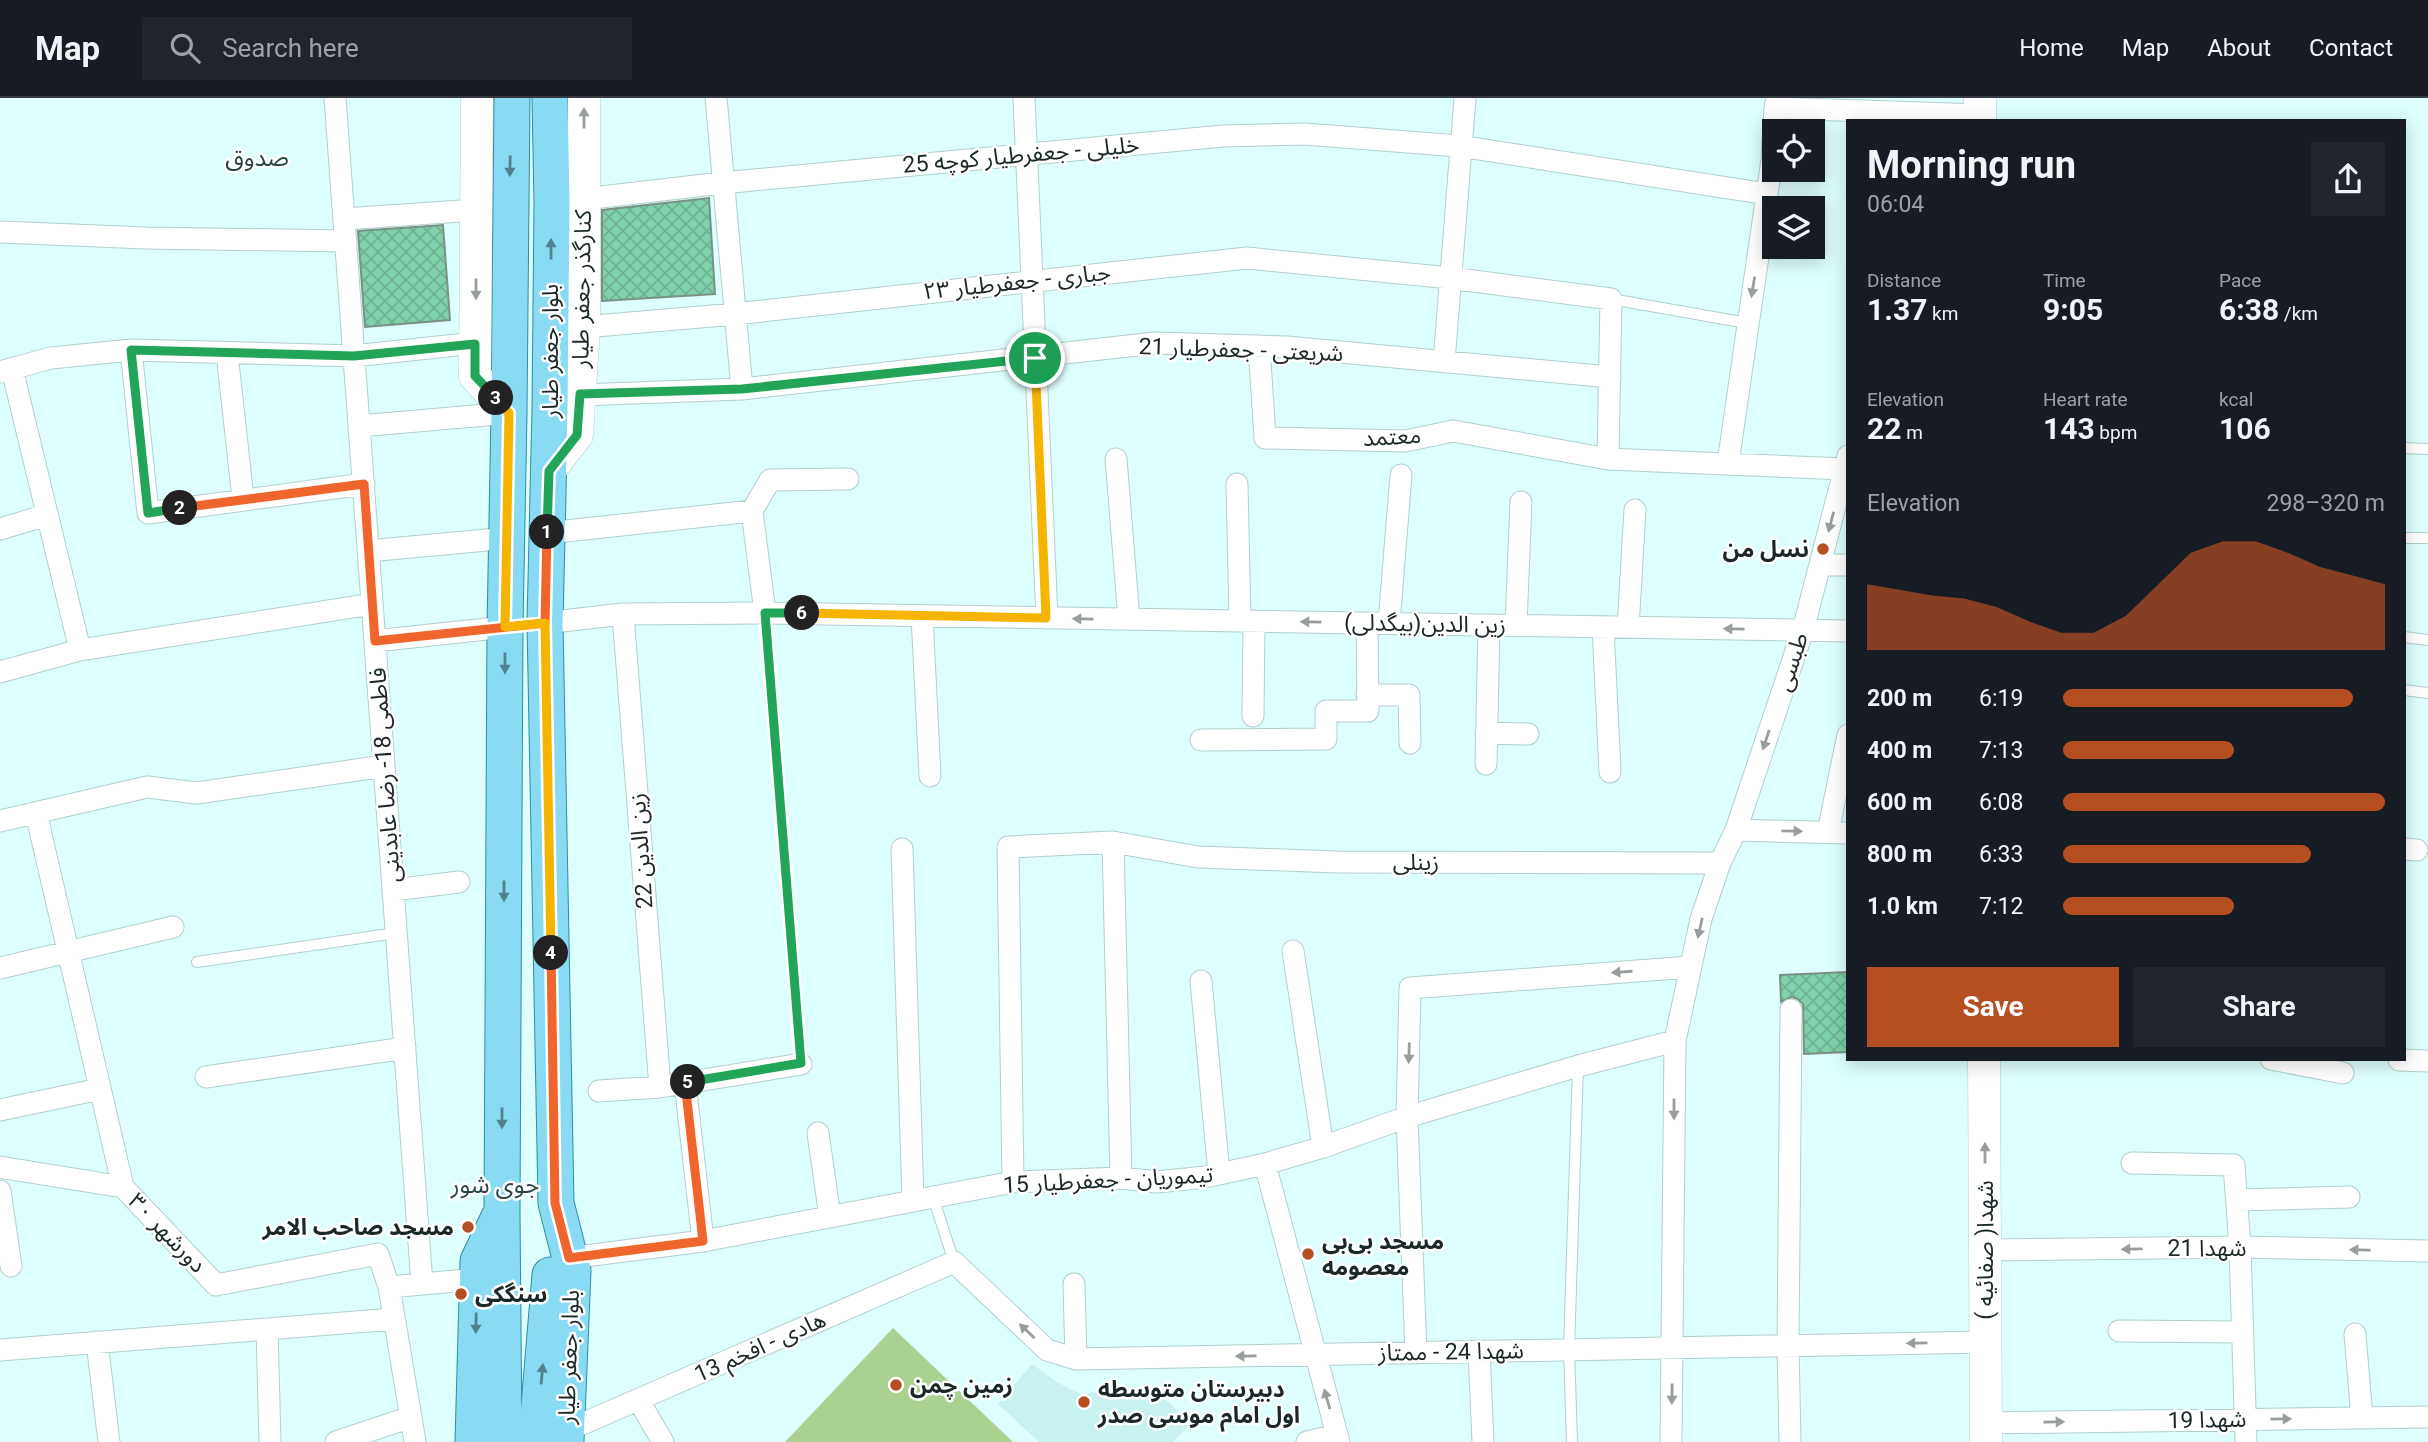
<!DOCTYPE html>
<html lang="en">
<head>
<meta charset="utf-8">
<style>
	:root { --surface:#171b24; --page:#20242c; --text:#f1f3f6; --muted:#9ea1a6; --line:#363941; --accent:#b54f22 }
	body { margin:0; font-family:Roboto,"Noto Sans Arabic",sans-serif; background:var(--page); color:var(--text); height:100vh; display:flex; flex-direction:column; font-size:26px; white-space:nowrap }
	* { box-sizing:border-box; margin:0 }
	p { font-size:23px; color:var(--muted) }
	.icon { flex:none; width:38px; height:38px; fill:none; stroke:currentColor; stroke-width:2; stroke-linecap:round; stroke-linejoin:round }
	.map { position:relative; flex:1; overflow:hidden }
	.details { position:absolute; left:1846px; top:21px; width:560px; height:942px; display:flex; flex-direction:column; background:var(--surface); border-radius:0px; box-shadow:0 4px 18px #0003 }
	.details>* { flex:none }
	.controls { position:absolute; left:1762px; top:21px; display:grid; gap:14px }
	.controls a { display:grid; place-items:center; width:63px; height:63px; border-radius:0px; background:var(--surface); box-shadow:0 4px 18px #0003; font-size:35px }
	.pin { position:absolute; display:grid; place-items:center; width:60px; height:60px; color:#fff; margin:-30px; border:4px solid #fff; border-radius:50%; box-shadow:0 2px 7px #0007 }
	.km { position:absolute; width:35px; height:35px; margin:-18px; border-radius:50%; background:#222; color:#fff; font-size:19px; line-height:35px; text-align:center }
	.round { display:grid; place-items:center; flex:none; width:74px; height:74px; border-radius:0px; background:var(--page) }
	.summary { display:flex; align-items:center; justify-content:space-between; height:119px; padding:0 21px }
	h1 { font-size:38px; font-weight:700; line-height:52px }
	.metrics { display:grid; grid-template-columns:repeat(3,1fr); gap:10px; height:119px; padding:7px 21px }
	.metrics div { display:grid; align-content:center }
	.metrics b { font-size:30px; font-weight:700 }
	.metrics small { font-size:19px; font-weight:400 }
	.metrics p { font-size:19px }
	.chart { height:196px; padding:14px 21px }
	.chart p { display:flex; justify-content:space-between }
	.chart svg { width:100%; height:126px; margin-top:7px; fill:var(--accent); opacity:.7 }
	.primary-button { display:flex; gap:14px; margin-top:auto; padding:14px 21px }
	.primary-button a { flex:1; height:80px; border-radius:0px; background:var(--accent); color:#fff; font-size:28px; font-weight:700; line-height:80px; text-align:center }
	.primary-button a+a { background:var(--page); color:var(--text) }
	ul { padding:0 21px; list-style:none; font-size:23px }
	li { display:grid; grid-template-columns:112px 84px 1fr; align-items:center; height:52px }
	li i { height:18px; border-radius:9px; background:var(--accent) }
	header { display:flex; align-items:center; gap:42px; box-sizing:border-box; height:98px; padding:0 35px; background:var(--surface); border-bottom:2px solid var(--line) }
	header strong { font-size:33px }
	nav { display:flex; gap:38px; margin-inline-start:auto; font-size:24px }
	.search { width:490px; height:63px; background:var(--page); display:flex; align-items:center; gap:18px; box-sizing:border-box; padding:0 24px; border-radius:0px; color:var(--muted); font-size:26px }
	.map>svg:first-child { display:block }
	.built { fill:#c7f2f0 }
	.park { fill:#abd191 }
	.building { fill:url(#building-cross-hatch); stroke:#799285; stroke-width:2 }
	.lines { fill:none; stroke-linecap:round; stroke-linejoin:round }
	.lane-casing { stroke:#afd0ce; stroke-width:12 }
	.street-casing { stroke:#afd0ce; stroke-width:23 }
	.secondary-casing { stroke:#afd0ce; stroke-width:33 }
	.primary-casing { stroke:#308ca7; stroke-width:37 }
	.lane { stroke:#fff; stroke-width:10 }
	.street { stroke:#fff; stroke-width:21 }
	.secondary { stroke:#fff; stroke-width:32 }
	.primary { stroke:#89daf3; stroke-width:35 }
	.oneway { fill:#989e9e }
	.oneway2 { fill:#52818e }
	.split-1-casing { stroke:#fff; stroke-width:14 }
	.split-2-casing { stroke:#fff; stroke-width:14 }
	.split-3-casing { stroke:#fff; stroke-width:14 }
	.split-4-casing { stroke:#fff; stroke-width:14 }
	.split-5-casing { stroke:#fff; stroke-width:14 }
	.split-6-casing { stroke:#fff; stroke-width:14 }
	.split-7-casing { stroke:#fff; stroke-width:14 }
	.split-1 { stroke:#22a559; stroke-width:9 }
	.split-2 { stroke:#f0652b; stroke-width:9 }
	.split-3 { stroke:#22a559; stroke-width:9 }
	.split-4 { stroke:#f5b400; stroke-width:9 }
	.split-5 { stroke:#f0652b; stroke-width:9 }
	.split-6 { stroke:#22a559; stroke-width:9 }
	.split-7 { stroke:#f5b400; stroke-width:9 }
	.poi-dot { fill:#b54f22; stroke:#fff; stroke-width:2.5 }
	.labels { text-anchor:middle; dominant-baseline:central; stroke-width:5; stroke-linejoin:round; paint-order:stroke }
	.street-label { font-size:23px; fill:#1b2828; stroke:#fff }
	.poi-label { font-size:23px; font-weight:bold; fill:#1b2828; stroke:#fff; text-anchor:start }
	.neighbourhood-label { font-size:24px; fill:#284645; stroke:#fff }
</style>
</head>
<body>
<header>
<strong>Map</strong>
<div class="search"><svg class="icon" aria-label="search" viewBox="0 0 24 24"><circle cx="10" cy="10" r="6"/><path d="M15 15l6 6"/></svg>Search here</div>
<nav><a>Home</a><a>Map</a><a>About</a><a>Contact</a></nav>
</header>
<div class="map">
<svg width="2428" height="1344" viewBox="0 0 2428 1344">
	<defs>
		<pattern id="building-cross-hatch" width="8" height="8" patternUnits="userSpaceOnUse" patternTransform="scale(1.75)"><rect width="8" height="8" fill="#7fd1ab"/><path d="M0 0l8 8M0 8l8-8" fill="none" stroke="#6db393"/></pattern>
	</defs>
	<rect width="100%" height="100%" fill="#ddfffd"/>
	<!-- built -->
	<path class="built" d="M1032 1266 1057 1284 1082 1297 1125 1287 1166 1302 1191 1325 1173 1344H1039L998 1306Z"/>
	<!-- park -->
	<path class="park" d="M893 1230 1013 1344H785Z"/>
	<!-- building -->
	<path class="building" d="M709 100 715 196 602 203V112Z
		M443 127 450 222 365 229 358 133Z
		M1848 874V954L1804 956 1803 906 1798 901 1792 899 1781 904 1780 877Z"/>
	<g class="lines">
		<!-- lane casing -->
		<g class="lane-casing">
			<path id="lane" d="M1611 201 1747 225
				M2404 350 2428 351
				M2404 440H2428
				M765 515 801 966
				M2404 539 2428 542
				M2404 592 2428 595
				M197 864 396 835
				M933 1099 954 1164
				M1572 1344 1569 1251 1578 968"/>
		</g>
		<!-- street casing -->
		<g class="street-casing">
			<path id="street" d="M335 0 422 1186
				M716 0 742 291
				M1024 0 1047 520
				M1775 10 1980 17
				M584 101 722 85 1223 38 1305 36 1459 48 1767 96
				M344 121 476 112
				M0 134 146 140 346 143
				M584 229 735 216 1247 160 1450 180 1611 201 1608 361
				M1259 248 1265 340 1405 343 1453 333 1608 361 1845 371
				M131 252 148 415 364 386
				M227 255 243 401
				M1444 264 1465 0
				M12 271 80 552
				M0 274 51 260 131 252 354 258 475 245
				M580 297 742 291 1155 245 1287 249 1610 279
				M359 328 509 315
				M1116 361 1129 521
				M1728 365 1772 62 1775 10 1777 0
				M1237 386 1240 523
				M0 431 47 417
				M547 435 752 413
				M368 453 508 440
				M1820 467H1848
				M765 515 752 413 770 382 848 381
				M623 516 660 989
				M922 518 930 678
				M545 525 623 516 765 515 1848 533
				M1389 525 1401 377
				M1516 527 1521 404
				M1603 529 1610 674
				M1628 529 1635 412
				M375 543 505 529
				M0 574 80 552 372 506
				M1367 597H1409L1410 645
				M1253 618 1254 523
				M1486 635 1528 636
				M1201 642 1326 641V613H1368L1367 525
				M1486 666 1489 527
				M36 715 123 1089
				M0 723 147 689 197 695 384 668
				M1736 732 1848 735
				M1828 734 1848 637
				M1113 744 1121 1080
				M902 751 913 1103
				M2404 751 2417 752
				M393 792 459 784
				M1293 853 1323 1049
				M0 870 173 829
				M1201 883 1219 1076
				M2271 961 2343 975
				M2399 962 2428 963
				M206 979 405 950
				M685 985 703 1143
				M599 993 660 989 801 966
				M0 1012 100 991
				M818 1035 830 1119
				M2132 1065 2234 1067 2240 1149 2246 1344
				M1265 1066 1339 1344
				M0 1069 123 1089 216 1187 378 1156 389 1189 415 1344
				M1013 1084 1008 749 1113 744 1198 759 1337 764 1720 765
				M0 1093 11 1168
				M2237 1102 2349 1099
				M1985 1152 2240 1149 2428 1153
				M569 1160 703 1143 1013 1084 1121 1080 1157 1084 1205 1079 1265 1066 1323 1049 1407 1019 1578 968 1675 943
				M1074 1186 1076 1261
				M389 1189 477 1181
				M267 1231 270 1344
				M2119 1233 2243 1234
				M2355 1236 2362 1320
				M97 1244 109 1344
				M0 1252 394 1221
				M1479 1253 1483 1344
				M1416 1255 1407 1019 1410 890 1690 869
				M639 1303 663 1344
				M1986 1325 2428 1319
				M566 1333 954 1164 1047 1252 1076 1261 1986 1244
				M336 1344 411 1319
				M1307 1344 1337 1337
				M1671 1344 1675 943 1701 821 1720 765 1736 732 1803 532 1848 358
				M1790 1344 1788 1247 1791 912"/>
		</g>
		<!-- secondary casing -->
		<g class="secondary-casing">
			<path id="secondary" d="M477 0 475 278 509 315
				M1980 0V23
				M549 373 577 337 584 229V0
				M1984 961 1986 1344"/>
		</g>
		<!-- primary casing -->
		<g class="primary-casing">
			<path id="primary" d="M550 0 552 105 550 310 545 525 556 1105 573 1172 566 1344
				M473 1344 478 1163 499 1119
				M504 1344 502 1113 505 529 509 315 512 0
				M536 1344 550 1177"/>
		</g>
		<!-- lane -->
		<use href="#lane" class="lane"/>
		<!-- street -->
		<use href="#street" class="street"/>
		<!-- secondary -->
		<use href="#secondary" class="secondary"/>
		<!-- primary -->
		<use href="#primary" class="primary"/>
	</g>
	<!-- one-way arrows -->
	<defs><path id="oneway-solid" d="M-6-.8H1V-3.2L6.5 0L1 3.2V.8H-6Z" transform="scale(1.75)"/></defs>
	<g class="oneway">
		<use href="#oneway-solid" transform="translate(584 20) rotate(-90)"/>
		<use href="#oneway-solid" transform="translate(1753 189) rotate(99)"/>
		<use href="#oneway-solid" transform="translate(476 191) rotate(90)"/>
		<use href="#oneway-solid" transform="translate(1831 424) rotate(105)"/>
		<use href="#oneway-solid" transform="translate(1083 521) rotate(-179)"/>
		<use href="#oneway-solid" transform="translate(1311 524) rotate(-179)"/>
		<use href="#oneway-solid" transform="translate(1734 531) rotate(-179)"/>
		<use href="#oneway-solid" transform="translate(1766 642) rotate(108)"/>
		<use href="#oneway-solid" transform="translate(1792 733) rotate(1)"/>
		<use href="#oneway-solid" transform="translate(1700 830) rotate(103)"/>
		<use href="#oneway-solid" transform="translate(1622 874) rotate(176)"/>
		<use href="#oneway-solid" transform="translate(1409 955) rotate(92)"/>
		<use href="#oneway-solid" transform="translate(1674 1011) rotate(90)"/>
		<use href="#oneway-solid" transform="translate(1985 1055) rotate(-90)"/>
		<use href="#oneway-solid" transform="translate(2132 1151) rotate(179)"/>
		<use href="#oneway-solid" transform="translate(2360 1152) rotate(-179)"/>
		<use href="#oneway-solid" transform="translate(1027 1233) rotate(-137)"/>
		<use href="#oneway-solid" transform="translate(1917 1245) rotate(179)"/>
		<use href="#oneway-solid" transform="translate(1246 1258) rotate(179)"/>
		<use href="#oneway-solid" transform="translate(1672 1296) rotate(91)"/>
		<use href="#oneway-solid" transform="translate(1327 1301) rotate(-106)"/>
		<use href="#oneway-solid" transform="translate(2281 1321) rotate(-1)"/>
		<use href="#oneway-solid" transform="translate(2054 1324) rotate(-1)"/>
	</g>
	<g class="oneway2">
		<use href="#oneway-solid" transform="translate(510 68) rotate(91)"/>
		<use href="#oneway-solid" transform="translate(551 151) rotate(-90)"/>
		<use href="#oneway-solid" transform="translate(505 565) rotate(90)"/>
		<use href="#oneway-solid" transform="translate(504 793) rotate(90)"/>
		<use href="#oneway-solid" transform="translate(502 1020) rotate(90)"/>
		<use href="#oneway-solid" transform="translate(476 1225) rotate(91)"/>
		<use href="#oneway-solid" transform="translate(542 1276) rotate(-85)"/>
	</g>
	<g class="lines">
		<!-- split-1 casing -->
		<g class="split-1-casing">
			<path id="split-1" d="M547 434 549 373 577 337 580 296 742 291 1035 260"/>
		</g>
		<!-- split-2 casing -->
		<g class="split-2-casing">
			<path id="split-2" d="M180 410 364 386 375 543 545 525 547 434"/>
		</g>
		<!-- split-3 casing -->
		<g class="split-3-casing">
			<path id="split-3" d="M180 410 148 415 131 252 354 258 475 246V278L496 300"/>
		</g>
		<!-- split-4 casing -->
		<g class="split-4-casing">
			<path id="split-4" d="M496 300 509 315 505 529 545 525 551 855"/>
		</g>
		<!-- split-5 casing -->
		<g class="split-5-casing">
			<path id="split-5" d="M551 855 555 1105 569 1160 703 1143 685 985 688 984"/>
		</g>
		<!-- split-6 casing -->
		<g class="split-6-casing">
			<path id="split-6" d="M688 984 801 965 765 515H802"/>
		</g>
		<!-- split-7 casing -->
		<g class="split-7-casing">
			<path id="split-7" d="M802 515 1046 520 1035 260"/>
		</g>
		<!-- split-1 -->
		<use href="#split-1" class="split-1"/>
		<!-- split-2 -->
		<use href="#split-2" class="split-2"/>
		<!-- split-3 -->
		<use href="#split-3" class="split-3"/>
		<!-- split-4 -->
		<use href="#split-4" class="split-4"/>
		<!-- split-5 -->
		<use href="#split-5" class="split-5"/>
		<!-- split-6 -->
		<use href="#split-6" class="split-6"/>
		<!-- split-7 -->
		<use href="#split-7" class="split-7"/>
	</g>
	<!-- markers -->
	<g class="poi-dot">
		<circle cx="1823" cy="451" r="7"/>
		<circle cx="468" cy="1129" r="7"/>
		<circle cx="1308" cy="1156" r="7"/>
		<circle cx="461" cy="1196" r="7"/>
		<circle cx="896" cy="1287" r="7"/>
		<circle cx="1084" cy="1304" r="7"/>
	</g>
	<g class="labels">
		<!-- street labels -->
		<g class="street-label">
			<text transform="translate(1021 57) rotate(-5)">خلیلی - جعفرطیار کوچه 25</text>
			<text transform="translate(1017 184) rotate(-6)">جباری - جعفرطیار ۲۳</text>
			<text transform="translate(582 191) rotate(-89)">کنارگذر جعفر طیار</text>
			<text transform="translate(1241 252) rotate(2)">شریعتی - جعفرطیار 21</text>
			<text transform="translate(550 253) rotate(-90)">بلوار جعفر طیار</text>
			<text transform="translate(1392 339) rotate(-3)">معتمد</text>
			<text transform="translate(1425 526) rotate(1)">زین الدین(بیگدلی)</text>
			<text transform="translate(1792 564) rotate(-72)">طبسی</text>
			<text transform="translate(385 677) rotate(-94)">فاطمی 18- رضا عابدینی</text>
			<text transform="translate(641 753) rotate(-94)">زین الدین 22</text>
			<text x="1416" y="764">زینلی</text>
			<text transform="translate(1108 1082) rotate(-3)">تیموریان - جعفرطیار 15</text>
			<text transform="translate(167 1135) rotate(46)">دورشهر ۳۰</text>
			<text x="2207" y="1150">شهدا 21</text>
			<text transform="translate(1985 1152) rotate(-90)">شهدا( صفائیه )</text>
			<text transform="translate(760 1249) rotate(-24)">هادی - افخم 13</text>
			<text transform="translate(1451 1254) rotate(-1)">شهدا 24 - ممتاز</text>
			<text transform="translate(569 1259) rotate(-88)">بلوار جعفر طیار</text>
			<text transform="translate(2207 1322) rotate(-1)">شهدا 19</text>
		</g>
		<!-- poi labels -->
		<g class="poi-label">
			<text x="1809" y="451" text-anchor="end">نسل من</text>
			<text x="454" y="1129" text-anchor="end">مسجد صاحب الامر</text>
			<text x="1322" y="1143">مسجد بی‌بی<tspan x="1322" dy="26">معصومه</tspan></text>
			<text x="475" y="1196">سنگکی</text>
			<text x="910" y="1287">زمین چمن</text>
			<text x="1098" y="1291">دبیرستان متوسطه<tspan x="1098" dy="26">اول امام موسی صدر</tspan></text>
		</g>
		<!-- neighbourhood labels -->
		<g class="neighbourhood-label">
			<text x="257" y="60">صدوق</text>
			<text x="495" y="1087">جوی شور</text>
		</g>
	</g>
</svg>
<div class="controls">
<a><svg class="icon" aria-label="locate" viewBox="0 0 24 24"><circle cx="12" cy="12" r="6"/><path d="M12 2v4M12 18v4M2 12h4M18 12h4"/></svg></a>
<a><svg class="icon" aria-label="layers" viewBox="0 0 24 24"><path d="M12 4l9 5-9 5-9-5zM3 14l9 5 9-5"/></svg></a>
</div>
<div class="pin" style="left:1035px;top:260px;background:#1e9e55"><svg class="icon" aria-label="arrive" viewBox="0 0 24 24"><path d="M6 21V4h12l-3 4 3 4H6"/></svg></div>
<b class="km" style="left:547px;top:434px">1</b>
<b class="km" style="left:180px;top:410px">2</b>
<b class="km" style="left:496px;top:300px">3</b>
<b class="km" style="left:551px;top:855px">4</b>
<b class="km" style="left:688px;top:984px">5</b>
<b class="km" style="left:802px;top:515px">6</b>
<section class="details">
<div class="summary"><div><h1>Morning run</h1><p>06:04</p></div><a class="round"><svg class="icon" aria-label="share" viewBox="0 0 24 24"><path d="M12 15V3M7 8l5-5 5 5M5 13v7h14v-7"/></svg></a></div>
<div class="metrics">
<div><p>Distance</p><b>1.37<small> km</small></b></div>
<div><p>Time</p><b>9:05</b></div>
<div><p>Pace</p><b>6:38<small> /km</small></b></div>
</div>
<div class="metrics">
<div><p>Elevation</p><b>22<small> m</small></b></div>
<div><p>Heart rate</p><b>143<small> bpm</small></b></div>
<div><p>kcal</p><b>106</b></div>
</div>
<div class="chart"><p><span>Elevation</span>298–320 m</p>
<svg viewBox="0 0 160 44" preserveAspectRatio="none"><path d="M0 44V21L10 23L20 25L30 26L40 29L50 34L60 38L70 38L80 32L90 21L100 10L110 6L120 6L130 10L140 15L150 18L160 21V44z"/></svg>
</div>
<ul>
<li><b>200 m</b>6:19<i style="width:90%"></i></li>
<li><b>400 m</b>7:13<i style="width:53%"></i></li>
<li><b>600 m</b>6:08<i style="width:100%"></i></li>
<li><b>800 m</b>6:33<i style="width:77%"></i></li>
<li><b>1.0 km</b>7:12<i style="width:53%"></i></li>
</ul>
<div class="primary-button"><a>Save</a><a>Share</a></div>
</section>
</div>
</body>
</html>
